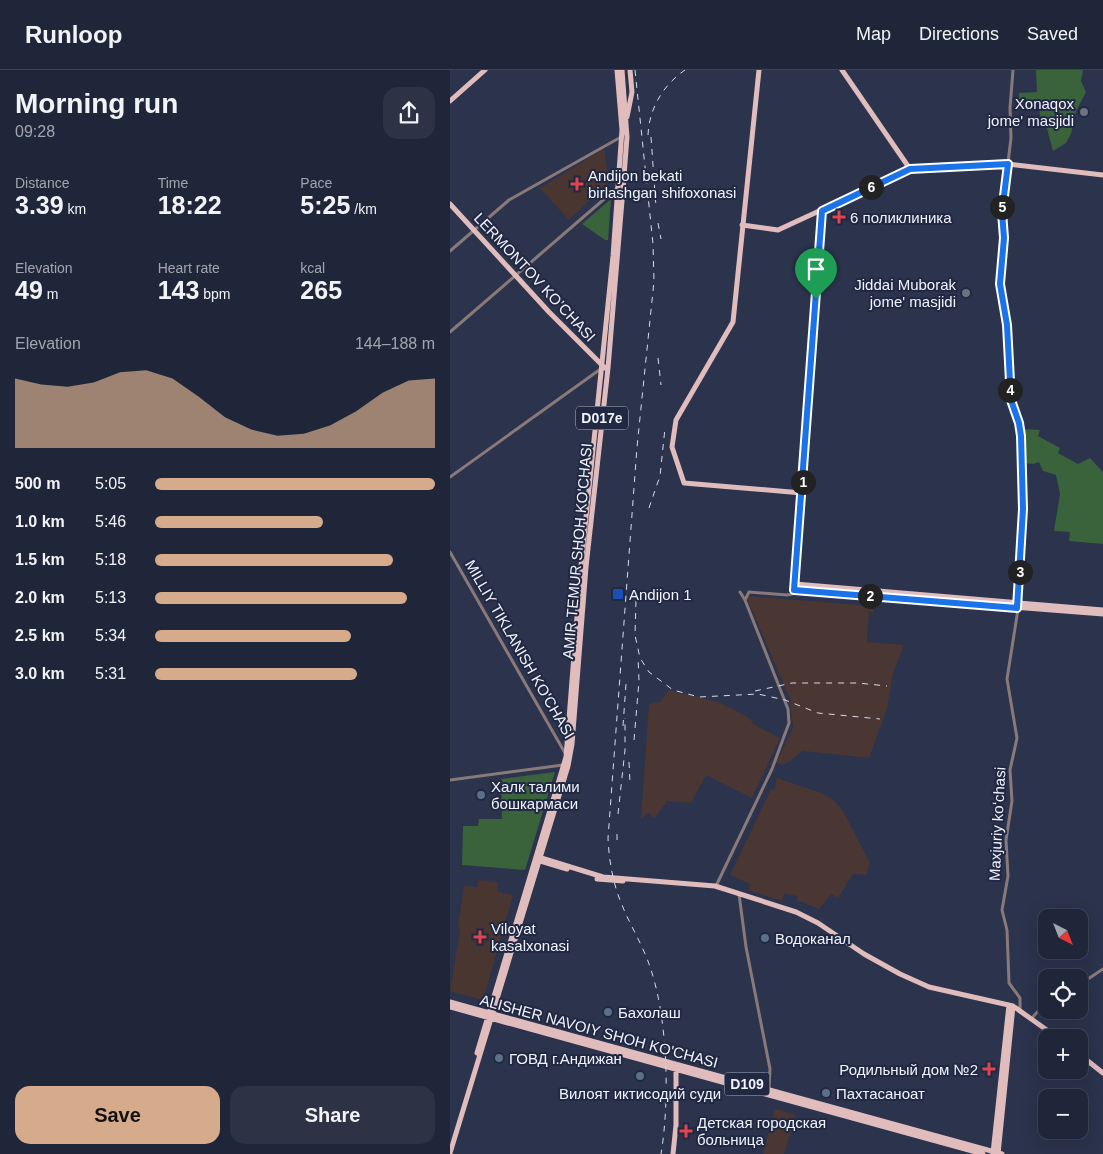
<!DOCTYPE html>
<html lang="en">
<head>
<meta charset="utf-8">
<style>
	:root { --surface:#20263a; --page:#2d3245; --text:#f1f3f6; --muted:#a2a5af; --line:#3d4354; --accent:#d6ab8b }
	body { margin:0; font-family:Arial,sans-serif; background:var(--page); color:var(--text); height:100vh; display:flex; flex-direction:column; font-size:19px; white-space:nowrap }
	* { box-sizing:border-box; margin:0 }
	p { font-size:16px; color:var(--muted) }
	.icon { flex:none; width:28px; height:28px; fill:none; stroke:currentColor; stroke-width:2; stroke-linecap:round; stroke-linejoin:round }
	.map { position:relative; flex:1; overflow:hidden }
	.drawer { display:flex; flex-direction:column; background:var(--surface); width:450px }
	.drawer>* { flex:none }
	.needle { width:32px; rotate:138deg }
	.tools { position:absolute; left:588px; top:839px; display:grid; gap:10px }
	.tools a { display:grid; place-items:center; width:50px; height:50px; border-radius:10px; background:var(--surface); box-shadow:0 5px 20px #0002,0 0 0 1px var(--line); font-size:25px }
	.pin { position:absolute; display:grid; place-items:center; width:42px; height:42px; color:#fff; margin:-51px -21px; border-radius:50% 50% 50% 0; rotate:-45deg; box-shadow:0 0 5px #0007 }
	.pin .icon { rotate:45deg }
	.km { position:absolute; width:25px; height:25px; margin:-12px; border-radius:50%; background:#222; color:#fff; font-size:14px; line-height:25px; text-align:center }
	.round { display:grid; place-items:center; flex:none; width:52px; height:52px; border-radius:15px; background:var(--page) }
	.headline { display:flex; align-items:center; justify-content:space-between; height:85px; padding:0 15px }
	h1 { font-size:28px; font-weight:700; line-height:38px }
	.metrics { display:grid; grid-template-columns:repeat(3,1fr); gap:8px; height:85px; padding:5px 15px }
	.metrics div { display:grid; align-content:center }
	.metrics b { font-size:25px; font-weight:700 }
	.metrics small { font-size:14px; font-weight:400 }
	.metrics p { font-size:14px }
	.chart { height:140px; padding:10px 15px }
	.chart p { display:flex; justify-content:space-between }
	.chart svg { width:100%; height:90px; margin-top:5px; fill:var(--accent); opacity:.7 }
	.cta { display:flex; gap:10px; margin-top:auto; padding:10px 15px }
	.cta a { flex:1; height:58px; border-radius:15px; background:var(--accent); color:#111; font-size:20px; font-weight:700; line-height:58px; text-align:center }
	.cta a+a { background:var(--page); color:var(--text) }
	ul { padding:0 15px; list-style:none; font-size:16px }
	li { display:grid; grid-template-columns:80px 60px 1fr; align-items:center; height:38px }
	li i { height:12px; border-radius:6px; background:var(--accent) }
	header { display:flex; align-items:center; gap:30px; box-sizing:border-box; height:70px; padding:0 25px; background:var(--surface); border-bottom:1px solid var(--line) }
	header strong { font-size:24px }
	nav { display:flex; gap:28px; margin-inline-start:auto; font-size:18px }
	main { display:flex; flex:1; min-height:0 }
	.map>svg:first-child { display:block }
	.industrial { fill:#4a3633 }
	.medical { fill:#4a3631 }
	.green { fill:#3a623b }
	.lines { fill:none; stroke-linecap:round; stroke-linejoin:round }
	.minor { stroke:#8a7979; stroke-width:3 }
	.major { stroke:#e0bcbd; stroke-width:5 }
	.rail { stroke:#d9dce8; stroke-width:1; stroke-dasharray:6 6; stroke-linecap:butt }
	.route-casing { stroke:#fff; stroke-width:10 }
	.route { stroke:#1a73e8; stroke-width:6 }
	.worship-dot { fill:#6b7280; stroke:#212842; stroke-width:2 }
	.health-dot { fill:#e0444e; stroke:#212842; stroke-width:2 }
	.transit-dot { fill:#1a4fb4; stroke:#212842; stroke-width:2 }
	.service-dot { fill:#5c6f8a; stroke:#212842; stroke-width:2 }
	.labels { text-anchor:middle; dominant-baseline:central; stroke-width:4; stroke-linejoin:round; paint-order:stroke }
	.shield { fill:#212842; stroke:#b2b6c5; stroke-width:1 }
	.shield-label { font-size:14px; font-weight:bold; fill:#f0f3fd }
	.poi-label { font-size:15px; fill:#f0f3fd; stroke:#212842; text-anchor:start }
	.street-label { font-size:15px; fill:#f0f3fd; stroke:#212842 }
</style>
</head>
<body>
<header>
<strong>Runloop</strong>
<nav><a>Map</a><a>Directions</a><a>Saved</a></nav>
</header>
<main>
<section class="drawer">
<div class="headline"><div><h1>Morning run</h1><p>09:28</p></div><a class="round"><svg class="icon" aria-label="share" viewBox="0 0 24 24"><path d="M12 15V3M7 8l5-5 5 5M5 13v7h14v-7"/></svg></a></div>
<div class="metrics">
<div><p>Distance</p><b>3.39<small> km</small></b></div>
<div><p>Time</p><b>18:22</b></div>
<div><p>Pace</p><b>5:25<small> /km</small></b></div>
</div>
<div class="metrics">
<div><p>Elevation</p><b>49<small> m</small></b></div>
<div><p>Heart rate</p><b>143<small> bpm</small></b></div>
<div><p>kcal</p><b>265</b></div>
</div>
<div class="chart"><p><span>Elevation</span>144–188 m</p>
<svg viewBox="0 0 160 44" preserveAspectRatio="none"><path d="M0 44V10L10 13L20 14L30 12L40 7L50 6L60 10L70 19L80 29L90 35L100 38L110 37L120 33L130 26L140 17L150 11L160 10V44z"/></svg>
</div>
<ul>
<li><b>500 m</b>5:05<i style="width:100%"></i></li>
<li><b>1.0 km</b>5:46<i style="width:60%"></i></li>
<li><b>1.5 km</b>5:18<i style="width:85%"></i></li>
<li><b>2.0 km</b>5:13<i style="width:90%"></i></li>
<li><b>2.5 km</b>5:34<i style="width:70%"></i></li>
<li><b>3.0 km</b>5:31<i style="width:72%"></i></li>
</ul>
<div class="cta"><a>Save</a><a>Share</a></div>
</section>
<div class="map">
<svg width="653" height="1084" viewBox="0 0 653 1084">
	<rect width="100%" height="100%" fill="#2b334d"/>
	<!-- industrial -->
	<path class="industrial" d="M296 526 423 536V543L419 542 417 572 454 575 443 603 437 639 419 688 353 681 334 695 326 693 343 658 340 629Z
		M219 620 271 633 296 646 307 656 330 668 302 728 256 705 241 733 216 731V733L205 748 198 743 191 749 199 634 210 632Z
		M327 708 371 723 382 729 392 739 420 793 416 805 403 804 388 828 381 824 369 839 347 830 348 826 334 824 332 831 298 820 300 814 280 805 321 719H324Z
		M325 1039 346 1045 334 1084H313Z"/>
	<!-- medical -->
	<path class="medical" d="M154 79 159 112 119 150 90 118Z
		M28 810 48 812 47 822 63 825 33 930 0 921 10 861 8 857 14 816 27 817Z"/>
	<!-- green -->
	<path class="green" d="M586 0H633L631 11 636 22 626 41 621 64 616 73 603 81 596 55 593 56 588 37 568 39 569 23 587 22Z
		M161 129 158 170H155L132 154Z
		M572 359 590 360 588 366 610 378 608 383 628 394 640 388 653 402V474L619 471 620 462 604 461 610 424 606 405 593 401 589 392 583 394 573 393Z
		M105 702 75 800 12 795 13 756H28L29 749H52L51 709Z"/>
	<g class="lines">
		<!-- minor -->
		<path class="minor" d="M563 0 560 38 561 68 552 142 553 168 550 214 557 255 561 329 570 359 573 439 569 533 557 609 567 668 560 700 562 731 556 770 558 806 552 840 557 860 559 913 570 928V939
			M0 181 59 130 171 67
			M0 262 167 118
			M0 407 152 298
			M0 482 115 683
			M290 522 295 530
			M0 710 113 695
			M266 816 322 699 339 653 338 639 295 530 299 522 337 525 342 524 344 520
			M289 824 296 877 320 999 319 1020
			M629 915 653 899
			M582 948 596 932"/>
		<!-- major -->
		<path class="major" d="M309 0 283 252 226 350 222 377 234 413 352 423
			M392 0 460 99
			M0 31 35 0
			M177 47 182 22 180 0
			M0 134 99 242 155 298
			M372 141 344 520 653 544
			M292 155 328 160 460 99 558 94 653 105
			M345 514 653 540
			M88 787 153 807 265 816 346 842 368 853 414 884 450 904 479 917 563 936 608 968
			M87 790 117 799
			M147 809 173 811
			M0 932 552 1084
			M0 937 533 1084
			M27 983 116 687 131 496 163 186 172 60 167 0
			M629 984 653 1003
			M0 1083 118 696 122 674 136 497 158 298 173 119 177 67 172 0
			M543 1083 559 935
			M223 1084 226 1055V1000
			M548 1084 563 936"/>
		<!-- rail -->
		<path class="rail" d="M185 0 203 174 204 211 187 377 158 768C159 791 163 814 172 835 180 855 192 874 199 894 218 946 220 1030 211 1084
			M198 65C199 39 213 15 235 0
			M201 67 206 137
			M208 153 211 169
			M208 288 211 315
			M199 438 210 406 215 358
			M186 531 185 565 190 588 199 602 223 620 249 627 308 624 335 630 368 643 430 649
			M305 621 342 613H408L437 616
			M173 656 176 614
			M184 670 189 611 188 587
			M179 692 180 713
			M168 744 175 680V648
			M167 770V761"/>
	</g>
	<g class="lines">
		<!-- route casing -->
		<g class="route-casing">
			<path id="route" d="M558 94 552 142 554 168 550 214 557 255 561 330 569 353 571 366 573 439 567 538 344 520 372 141 460 99Z"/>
		</g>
		<!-- route -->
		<use href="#route" class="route"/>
	</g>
	<!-- markers -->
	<g class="worship-dot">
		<circle cx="634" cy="42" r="5"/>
		<circle cx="516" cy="223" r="5"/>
	</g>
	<g class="health-dot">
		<path d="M124.5 106.5h5v5h5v5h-5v5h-5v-5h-5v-5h5z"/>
		<path d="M386.5 139.5h5v5h5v5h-5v5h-5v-5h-5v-5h5z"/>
		<path d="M27.5 859.5h5v5h5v5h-5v5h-5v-5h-5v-5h5z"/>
		<path d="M536.5 991.5h5v5h5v5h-5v5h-5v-5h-5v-5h5z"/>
		<path d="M233.5 1053.5h5v5h5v5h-5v5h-5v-5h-5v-5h5z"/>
	</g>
	<rect class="transit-dot" x="162" y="518" width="12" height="12" rx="2.5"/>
	<g class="service-dot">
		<circle cx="31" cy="725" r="5"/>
		<circle cx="315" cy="868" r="5"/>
		<circle cx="158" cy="942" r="5"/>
		<circle cx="49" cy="988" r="5"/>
		<circle cx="190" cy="1006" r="5"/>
		<circle cx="376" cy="1023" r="5"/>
	</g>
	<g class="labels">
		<!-- shield labels -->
		<g class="shield">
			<rect x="126" y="336.5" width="52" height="23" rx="4"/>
			<rect x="274.5" y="1002.5" width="45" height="23" rx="4"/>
		</g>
		<g class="shield-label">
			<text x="152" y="348">D017e</text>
			<text x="297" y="1014">D109</text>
		</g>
		<!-- poi labels -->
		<g class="poi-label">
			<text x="624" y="33" text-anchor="end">Xonaqox<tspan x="624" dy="17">jome' masjidi</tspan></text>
			<text x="138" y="105">Аndijon bekati<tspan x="138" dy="17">birlashgan shifoxonasi</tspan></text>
			<text x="400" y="147">6 поликлиника</text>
			<text x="506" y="214" text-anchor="end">Jiddai Muborak<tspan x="506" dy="17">jome' masjidi</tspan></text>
			<text x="179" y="524">Andijon 1</text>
			<text x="41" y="716">Халк талими<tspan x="41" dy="17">бошкармаси</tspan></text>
			<text x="41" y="858">Viloyat<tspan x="41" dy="17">kasalxonasi</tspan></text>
			<text x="325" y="868">Водоканал</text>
			<text x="168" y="942">Бахолаш</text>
			<text x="59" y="988">ГОВД г.Андижан</text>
			<text x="528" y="999" text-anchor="end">Родильный дом №2</text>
			<text x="190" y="1023" text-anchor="middle">Вилоят иктисодий суди</text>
			<text x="386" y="1023">Пахтасаноат</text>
			<text x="247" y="1052">Детская городская<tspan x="247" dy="17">больница</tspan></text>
		</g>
		<!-- street labels -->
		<g class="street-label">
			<text transform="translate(85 207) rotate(47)">LERMONTOV KO’CHASI</text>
			<text transform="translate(127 481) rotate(-85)">AMIR TEMUR SHOH KO'CHASI</text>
			<text transform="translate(70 579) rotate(60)">MILLIY TIKLANISH KO'CHASI</text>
			<text transform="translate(547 754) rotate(-87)">Maxjuriy koʻchasi</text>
			<text transform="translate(149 961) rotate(15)">ALISHER NAVOIY SHOH KO'CHASI</text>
		</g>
	</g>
</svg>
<div class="tools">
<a><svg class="needle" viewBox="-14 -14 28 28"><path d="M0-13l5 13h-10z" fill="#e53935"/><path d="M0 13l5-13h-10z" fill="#a2a5af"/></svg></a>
<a><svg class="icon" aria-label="locate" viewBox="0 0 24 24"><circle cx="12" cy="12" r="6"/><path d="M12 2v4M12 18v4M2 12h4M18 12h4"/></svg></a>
<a>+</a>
<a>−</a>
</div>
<div class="pin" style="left:366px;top:229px;background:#1e9e55"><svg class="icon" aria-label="arrive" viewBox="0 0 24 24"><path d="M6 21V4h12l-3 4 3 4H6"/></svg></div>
<b class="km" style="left:353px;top:412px">1</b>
<b class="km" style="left:420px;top:526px">2</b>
<b class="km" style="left:570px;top:502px">3</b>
<b class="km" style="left:560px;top:320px">4</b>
<b class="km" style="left:552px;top:137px">5</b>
<b class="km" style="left:421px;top:117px">6</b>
</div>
</main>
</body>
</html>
